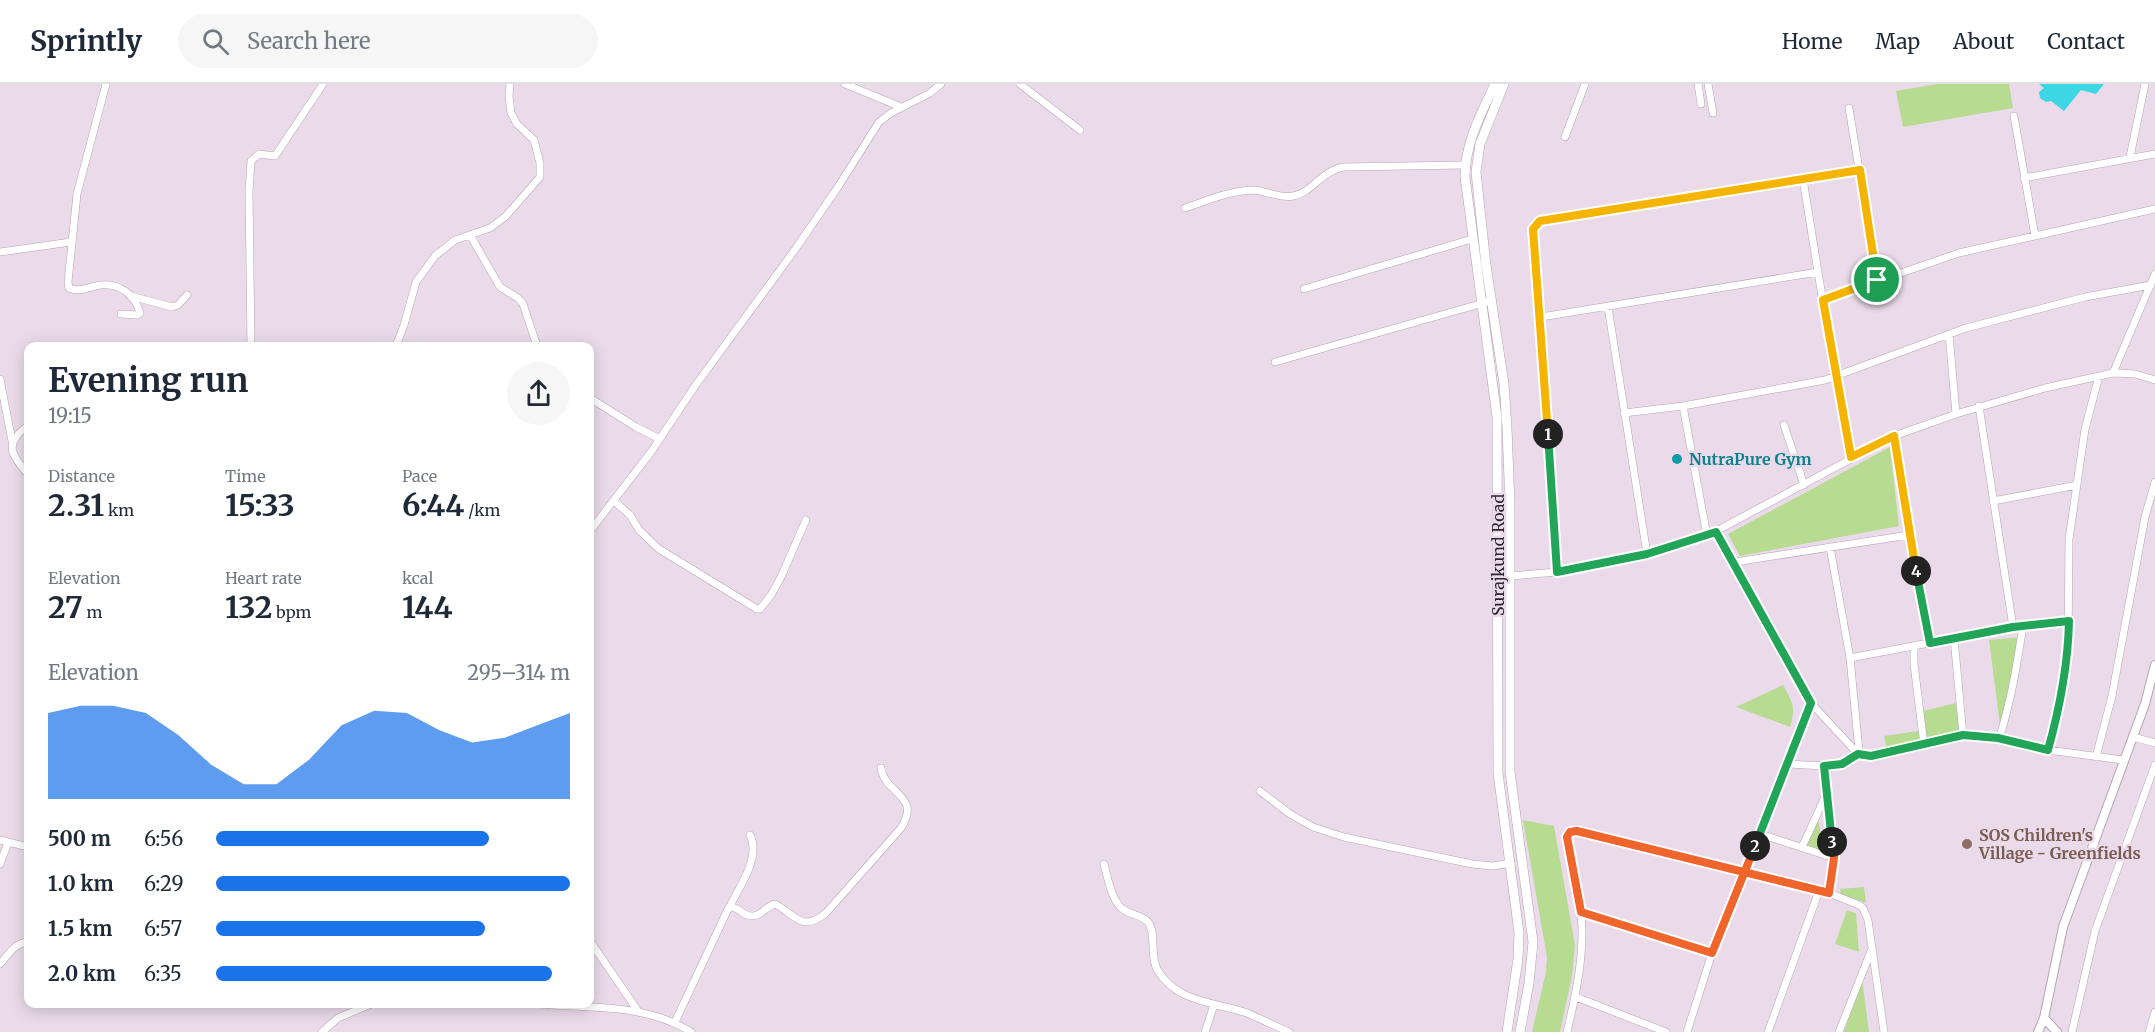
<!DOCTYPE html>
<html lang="en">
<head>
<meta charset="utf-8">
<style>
	:root { --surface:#fff; --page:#f6f6f7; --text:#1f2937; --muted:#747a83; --line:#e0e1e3; --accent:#1a73e8 }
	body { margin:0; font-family:Merriweather,serif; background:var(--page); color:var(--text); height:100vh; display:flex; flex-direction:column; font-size:22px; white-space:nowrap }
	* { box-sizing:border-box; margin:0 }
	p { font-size:20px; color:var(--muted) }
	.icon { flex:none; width:33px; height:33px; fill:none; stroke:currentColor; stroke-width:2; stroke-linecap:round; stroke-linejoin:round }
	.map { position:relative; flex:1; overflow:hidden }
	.details { position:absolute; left:24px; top:258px; width:570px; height:666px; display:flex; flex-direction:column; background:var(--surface); border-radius:12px; box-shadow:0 3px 15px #0003 }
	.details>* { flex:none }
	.pin { position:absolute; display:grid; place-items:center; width:51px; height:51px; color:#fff; margin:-26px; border:3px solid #fff; border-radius:50%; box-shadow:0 2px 6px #0007 }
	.km { position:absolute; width:30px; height:30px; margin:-15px; border-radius:50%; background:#222; color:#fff; font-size:16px; line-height:30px; text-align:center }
	.round { display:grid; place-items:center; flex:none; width:63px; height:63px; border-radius:32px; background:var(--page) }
	.summary { display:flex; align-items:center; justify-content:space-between; height:102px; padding:0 24px }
	h1 { font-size:33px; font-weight:700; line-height:45px }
	.metrics { display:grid; grid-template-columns:repeat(3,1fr); gap:9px; height:102px; padding:6px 24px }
	.metrics div { display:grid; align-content:center }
	.metrics b { font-size:30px; font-weight:700 }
	.metrics small { font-size:16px; font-weight:400 }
	.metrics p { font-size:16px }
	.chart { height:168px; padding:12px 24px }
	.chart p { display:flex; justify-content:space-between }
	.chart svg { width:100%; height:108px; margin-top:6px; fill:var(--accent); opacity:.7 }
	ul { padding:0 24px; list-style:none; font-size:20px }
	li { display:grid; grid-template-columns:96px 72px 1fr; align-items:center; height:45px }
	li i { height:15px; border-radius:8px; background:var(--accent) }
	header { display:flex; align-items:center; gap:36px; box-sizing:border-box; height:84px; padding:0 30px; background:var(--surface); border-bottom:2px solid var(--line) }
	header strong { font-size:28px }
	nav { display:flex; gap:33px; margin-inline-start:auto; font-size:21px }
	.search { width:420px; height:54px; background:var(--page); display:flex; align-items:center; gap:15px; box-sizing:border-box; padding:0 21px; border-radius:33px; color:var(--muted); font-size:22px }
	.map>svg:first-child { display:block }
	.green { fill:#b7db91 }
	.water { fill:#3cd6e4 }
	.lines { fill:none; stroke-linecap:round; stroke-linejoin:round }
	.minor-casing { stroke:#b4a5b3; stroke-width:8 }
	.tertiary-casing { stroke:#b4a5b3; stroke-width:10 }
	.secondary-casing { stroke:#b4a5b3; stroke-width:10 }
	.minor { stroke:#fff; stroke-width:7 }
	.tertiary { stroke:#fff; stroke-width:8 }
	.secondary { stroke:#fff; stroke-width:9 }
	.split-1-casing { stroke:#fff; stroke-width:12 }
	.split-2-casing { stroke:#fff; stroke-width:12 }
	.split-3-casing { stroke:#fff; stroke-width:12 }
	.split-4-casing { stroke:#fff; stroke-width:12 }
	.split-5-casing { stroke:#fff; stroke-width:12 }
	.split-1 { stroke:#f5b400; stroke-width:8 }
	.split-2 { stroke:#22a559; stroke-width:8 }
	.split-3 { stroke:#f0652b; stroke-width:8 }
	.split-4 { stroke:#22a559; stroke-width:8 }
	.split-5 { stroke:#f5b400; stroke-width:8 }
	.culture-dot { fill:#0f9aa8; stroke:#ebdbea; stroke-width:2 }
	.education-dot { fill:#8d6e63; stroke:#ebdbea; stroke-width:2 }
	.labels { text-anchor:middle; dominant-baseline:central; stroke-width:5; stroke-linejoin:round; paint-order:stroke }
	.culture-label { font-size:16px; font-weight:bold; fill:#0d838f; stroke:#ebdbea; text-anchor:start }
	.street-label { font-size:16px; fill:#2c262c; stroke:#ebdbea }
	.education-label { font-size:16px; font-weight:bold; fill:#785e54; stroke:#ebdbea; text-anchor:start }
</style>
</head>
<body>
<header>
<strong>Sprintly</strong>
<div class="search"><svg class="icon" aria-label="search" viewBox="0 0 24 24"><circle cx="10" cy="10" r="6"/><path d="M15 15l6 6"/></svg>Search here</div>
<nav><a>Home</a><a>Map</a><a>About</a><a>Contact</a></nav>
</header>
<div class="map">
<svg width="2155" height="948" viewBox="0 0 2155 948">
	<rect width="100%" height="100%" fill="#ebdbea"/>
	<!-- green -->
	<path class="green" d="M1937 0H2009L2013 24 1903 43 1896 7Z
		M1890 363 1899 442 1740 472 1728 450Z
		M2023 553 2001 649 1989 556Z
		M1783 601C1793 619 1796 623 1790 643L1736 623Z
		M1956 619 1960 648 1887 666 1884 652 1925 646 1923 627Z
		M1818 734 1824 769 1805 763Z
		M1523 736 1554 742 1575 861 1572 892 1560 948H1532L1546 888 1547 873Z
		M1864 803 1866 819 1841 810 1840 805Z
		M1847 826 1856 829 1859 868 1835 860Z
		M1862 895 1869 948H1844Z"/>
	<!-- water -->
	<path class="water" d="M2039 0H2104L2096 10 2081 6 2064 27 2051 17 2046 18 2040 14 2039 8 2044 4Z"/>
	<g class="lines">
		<!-- minor casing -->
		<g class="minor-casing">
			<path id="minor" d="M106 0 77 110 68 198 69 204C80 209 90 202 101 201 120 199 135 211 140 229L137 231 121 230
				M845 0 901 23
				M1020 0 1080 46
				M1698 0 1701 20
				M1708 0 1713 29
				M1849 24 1877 196
				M2014 32 2035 152
				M1565 53 1585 0
				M2130 73 2145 0
				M2024 94 2155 70
				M1803 95 1835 293 1851 373
				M1185 124C1206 117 1229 107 1252 106 1265 106 1280 115 1293 112 1312 109 1322 86 1344 83L1465 81
				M470 151 500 203 518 214 523 220 537 262
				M0 168 71 158
				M1304 205 1472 155
				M131 212 172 223 178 221 187 211
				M1823 216 1959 169 2155 125
				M1608 223 1647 470
				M1541 233 1818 188
				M1949 250 1956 330
				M251 262 249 108 251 77 259 70 275 72 323 0
				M396 262 404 241 416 198 435 172 455 156 490 144 506 132 540 93V79L534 56 517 40 511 29 509 12 510 0
				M1275 278 1487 218
				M2113 289 2155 190
				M0 295 12 357
				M590 314 636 343 660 355
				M1683 322 1707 452
				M1979 322 2013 543
				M1624 329 1683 322 1825 296 1966 244 2085 213 2151 201
				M1784 341 1804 401
				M28 342C4 359 10 370 28 390
				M1894 352 1909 451 1930 559
				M614 417 630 431 639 446 659 465 757 525H760L771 511 781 493 806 436
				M1993 417 2077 401
				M590 447 651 368 695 302 794 167 838 103 879 38 891 29 930 9 941 0
				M1716 448 1811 619 1858 670 1871 672 1963 651 1999 655 2048 666 2123 676
				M1735 478 1909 451
				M1557 488 1534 141 1545 136 1860 86
				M1499 493 1557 488 1595 482 1647 470 1707 452 1894 352 1956 330 2045 304 2113 289 2135 290 2155 296
				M1954 554 1963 651
				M1914 563V580L1924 661
				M1850 574 2013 543 2069 537
				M2133 653 2155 659
				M1999 655C2011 618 2017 580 2023 542
				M2048 666 2062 612 2068 566 2069 455 2085 345 2099 292
				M2096 673 2112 612 2145 433 2155 398
				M1788 680C1814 681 1836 686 1858 670L1859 667 1850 574 1830 463
				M1824 682 1834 774 1829 809
				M1260 707 1290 730 1313 743 1344 753 1472 780 1493 782 1511 779
				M1760 750 1834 774
				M0 756 28 763
				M1802 763 1826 711
				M0 780 8 759
				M1104 780C1108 794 1111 817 1124 826 1131 831 1142 831 1148 838 1157 849 1149 873 1158 887 1178 919 1215 918 1247 929 1261 935 1275 942 1289 948
				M730 822C740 802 761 773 750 751
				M1581 828 1712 869
				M590 857 638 927
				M0 880C8 871 16 857 28 859
				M1576 913 1666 948
				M540 920C594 925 644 919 691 948
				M675 938 729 823C739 822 742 832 752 832 762 832 766 822 775 820 796 831 801 849 826 829L901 744C922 711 885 711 881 684
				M322 948 338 934 371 920
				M1205 948 1214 921
				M1567 948C1576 910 1585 869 1581 830 1578 804 1568 779 1567 753L1570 748 1577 747 1829 809 1859 821 1863 824 1868 836 1884 948
				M1687 948 1712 869 1811 619
				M1768 948 1819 807
				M1839 948 1871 867
				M2072 948 2095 847 2155 681
				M2149 948 2155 928"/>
		</g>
		<!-- tertiary casing -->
		<g class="tertiary-casing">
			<path id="tertiary" d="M2044 934 2057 948
				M2038 948 2044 934 2063 843 2145 620 2155 581"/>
		</g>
		<!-- secondary casing -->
		<g class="secondary-casing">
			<path id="secondary" d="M1495 0C1481 30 1465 59 1465 93L1497 333 1498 689 1519 849 1518 875 1507 948
				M1504 0 1480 60 1476 88 1486 181 1504 300 1507 344 1510 421V688L1533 858 1529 899 1520 948"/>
		</g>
		<!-- minor -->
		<use href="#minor" class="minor"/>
		<!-- tertiary -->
		<use href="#tertiary" class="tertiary"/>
		<!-- secondary -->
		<use href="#secondary" class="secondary"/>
	</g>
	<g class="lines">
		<!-- split-1 casing -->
		<g class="split-1-casing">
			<path id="split-1" d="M1548 350 1533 145 1540 137 1860 86 1877 196"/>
		</g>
		<!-- split-2 casing -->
		<g class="split-2-casing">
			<path id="split-2" d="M1548 350 1557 488 1647 470 1716 448 1811 619 1755 762"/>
		</g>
		<!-- split-3 casing -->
		<g class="split-3-casing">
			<path id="split-3" d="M1755 762 1712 869 1581 828 1567 753 1570 748 1577 747 1829 809 1834 774 1832 758"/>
		</g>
		<!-- split-4 casing -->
		<g class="split-4-casing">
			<path id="split-4" d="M1832 758 1824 682 1842 680 1858 670 1871 672 1963 651 1998 654 2048 666C2060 623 2068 582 2069 537L2013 543 1930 559 1916 487"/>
		</g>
		<!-- split-5 casing -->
		<g class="split-5-casing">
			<path id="split-5" d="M1877 196 1823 216 1851 373 1894 352 1916 487"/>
		</g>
		<!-- split-1 -->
		<use href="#split-1" class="split-1"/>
		<!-- split-2 -->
		<use href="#split-2" class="split-2"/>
		<!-- split-3 -->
		<use href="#split-3" class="split-3"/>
		<!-- split-4 -->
		<use href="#split-4" class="split-4"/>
		<!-- split-5 -->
		<use href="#split-5" class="split-5"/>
	</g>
	<!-- markers -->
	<circle class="culture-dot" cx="1677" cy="375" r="6"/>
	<circle class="education-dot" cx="1967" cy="760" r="6"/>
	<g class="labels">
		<!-- culture labels -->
		<g class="culture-label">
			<text x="1689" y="375">NutraPure Gym</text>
		</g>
		<!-- street labels -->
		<g class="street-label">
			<text transform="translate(1498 471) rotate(-90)">Surajkund Road</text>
		</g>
		<!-- education labels -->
		<g class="education-label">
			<text x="1979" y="751">SOS Children's<tspan x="1979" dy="18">Village - Greenfields</tspan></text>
		</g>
	</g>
</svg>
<div class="pin" style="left:1877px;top:196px;background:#1e9e55"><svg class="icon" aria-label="arrive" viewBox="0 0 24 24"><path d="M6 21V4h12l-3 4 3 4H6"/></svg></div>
<b class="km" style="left:1548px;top:350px">1</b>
<b class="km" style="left:1755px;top:762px">2</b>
<b class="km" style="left:1832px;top:758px">3</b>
<b class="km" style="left:1916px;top:487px">4</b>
<section class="details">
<div class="summary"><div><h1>Evening run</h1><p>19:15</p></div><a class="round"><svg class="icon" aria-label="share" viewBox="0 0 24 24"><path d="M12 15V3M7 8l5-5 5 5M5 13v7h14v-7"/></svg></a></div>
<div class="metrics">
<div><p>Distance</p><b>2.31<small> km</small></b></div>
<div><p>Time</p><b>15:33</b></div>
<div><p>Pace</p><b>6:44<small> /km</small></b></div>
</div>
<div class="metrics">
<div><p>Elevation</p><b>27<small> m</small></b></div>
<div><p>Heart rate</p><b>132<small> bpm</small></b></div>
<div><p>kcal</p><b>144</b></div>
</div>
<div class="chart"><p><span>Elevation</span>295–314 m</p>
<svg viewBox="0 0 160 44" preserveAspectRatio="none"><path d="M0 44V9L10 6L20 6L30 9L40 18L50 30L60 38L70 38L80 28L90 14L100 8L110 9L120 16L130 21L140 19L150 14L160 9V44z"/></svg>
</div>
<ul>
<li><b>500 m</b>6:56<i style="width:77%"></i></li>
<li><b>1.0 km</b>6:29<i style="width:100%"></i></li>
<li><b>1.5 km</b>6:57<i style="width:76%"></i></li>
<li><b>2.0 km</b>6:35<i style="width:95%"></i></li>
</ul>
</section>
</div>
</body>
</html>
